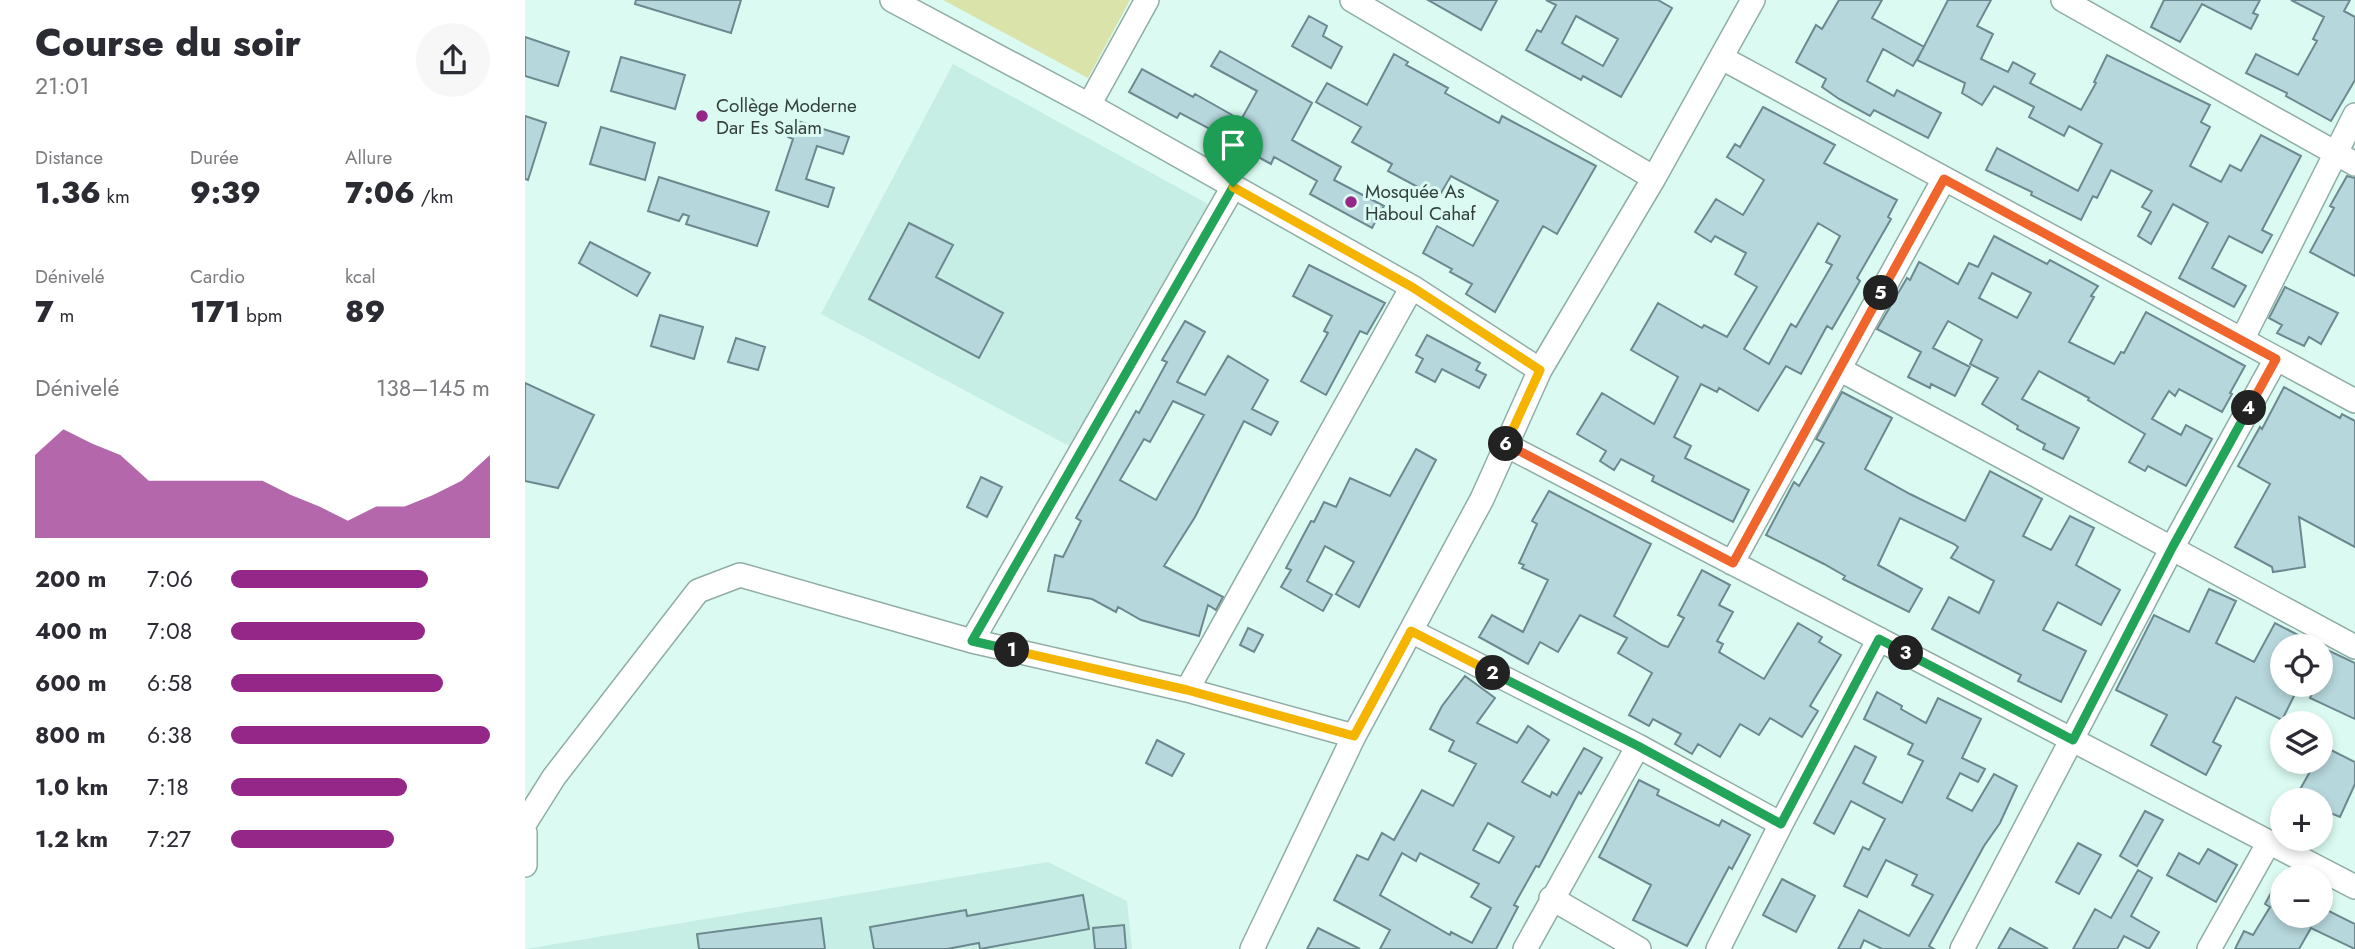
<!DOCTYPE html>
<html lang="fr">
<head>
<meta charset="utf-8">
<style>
	:root { --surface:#fff; --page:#f7f7f7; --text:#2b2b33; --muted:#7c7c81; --accent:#952788 }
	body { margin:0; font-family:Jost,sans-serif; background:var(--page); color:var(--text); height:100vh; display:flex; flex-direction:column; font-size:26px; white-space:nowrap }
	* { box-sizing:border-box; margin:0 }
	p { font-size:23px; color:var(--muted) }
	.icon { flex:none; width:38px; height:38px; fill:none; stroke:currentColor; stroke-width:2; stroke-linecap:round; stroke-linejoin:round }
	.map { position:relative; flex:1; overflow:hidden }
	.details { display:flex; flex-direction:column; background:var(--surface); width:525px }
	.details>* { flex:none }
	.buttons { position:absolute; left:1745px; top:634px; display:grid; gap:14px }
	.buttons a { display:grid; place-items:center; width:63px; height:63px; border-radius:50%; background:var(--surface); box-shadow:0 4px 10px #0003; font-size:35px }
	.pin { position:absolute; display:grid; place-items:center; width:60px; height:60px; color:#fff; margin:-72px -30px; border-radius:50% 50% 50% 0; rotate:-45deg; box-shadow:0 0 7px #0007 }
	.pin .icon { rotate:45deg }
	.km { position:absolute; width:35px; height:35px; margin:-18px; border-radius:50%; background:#222; color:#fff; font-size:19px; line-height:35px; text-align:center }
	.round { display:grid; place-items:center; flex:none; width:74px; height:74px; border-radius:37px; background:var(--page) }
	.summary { display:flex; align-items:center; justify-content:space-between; height:119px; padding:0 35px }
	h1 { font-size:38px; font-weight:800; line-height:52px }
	.figures { display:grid; grid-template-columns:repeat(3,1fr); gap:10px; height:119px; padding:7px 35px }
	.figures div { display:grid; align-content:center }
	.figures b { font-size:30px; font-weight:800 }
	.figures small { font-size:19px; font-weight:400 }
	.figures p { font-size:19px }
	.chart { height:196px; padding:14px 35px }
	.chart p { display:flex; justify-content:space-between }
	.chart svg { width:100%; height:126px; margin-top:7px; fill:var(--accent); opacity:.7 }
	ul { padding:0 35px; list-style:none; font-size:23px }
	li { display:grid; grid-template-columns:112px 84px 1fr; align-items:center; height:52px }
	li i { height:18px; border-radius:9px; background:var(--accent) }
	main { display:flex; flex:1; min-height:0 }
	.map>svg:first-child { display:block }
	.built { fill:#c6eee4 }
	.green { fill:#dae3a9 }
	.building { fill:#b6d7dc; stroke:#6b898e; stroke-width:2; fill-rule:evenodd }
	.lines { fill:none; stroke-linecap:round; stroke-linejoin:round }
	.minor-casing { stroke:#90ada5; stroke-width:26 }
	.minor { stroke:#fff; stroke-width:23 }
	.split-1-casing { stroke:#fff; stroke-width:14 }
	.split-2-casing { stroke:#fff; stroke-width:14 }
	.split-3-casing { stroke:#fff; stroke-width:14 }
	.split-4-casing { stroke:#fff; stroke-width:14 }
	.split-5-casing { stroke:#fff; stroke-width:14 }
	.split-6-casing { stroke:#fff; stroke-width:14 }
	.split-7-casing { stroke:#fff; stroke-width:14 }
	.split-1 { stroke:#22a559; stroke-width:9 }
	.split-2 { stroke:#f5b400; stroke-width:9 }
	.split-3 { stroke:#22a559; stroke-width:9 }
	.split-4 { stroke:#22a559; stroke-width:9 }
	.split-5 { stroke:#f0652b; stroke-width:9 }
	.split-6 { stroke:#f0652b; stroke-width:9 }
	.split-7 { stroke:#f5b400; stroke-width:9 }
	.poi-dot { fill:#952788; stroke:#dbfbf2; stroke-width:2.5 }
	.labels { text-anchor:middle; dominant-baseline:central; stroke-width:6; stroke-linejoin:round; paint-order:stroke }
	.poi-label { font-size:19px; fill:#323f3c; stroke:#dbfbf2; text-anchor:start }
</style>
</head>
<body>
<main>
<section class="details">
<div class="summary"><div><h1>Course du soir</h1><p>21:01</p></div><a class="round"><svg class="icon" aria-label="share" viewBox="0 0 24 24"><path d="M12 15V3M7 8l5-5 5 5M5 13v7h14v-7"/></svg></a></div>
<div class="figures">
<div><p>Distance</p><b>1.36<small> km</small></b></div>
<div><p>Durée</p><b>9:39</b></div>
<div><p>Allure</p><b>7:06<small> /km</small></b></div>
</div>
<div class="figures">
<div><p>Dénivelé</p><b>7<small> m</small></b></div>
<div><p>Cardio</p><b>171<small> bpm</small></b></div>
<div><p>kcal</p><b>89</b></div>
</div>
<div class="chart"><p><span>Dénivelé</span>138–145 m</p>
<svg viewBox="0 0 160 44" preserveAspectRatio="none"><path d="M0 44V15L10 6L20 11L30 15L40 24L50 24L60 24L70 24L80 24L90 29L100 33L110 38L120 33L130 33L140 29L150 24L160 15V44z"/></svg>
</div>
<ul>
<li><b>200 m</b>7:06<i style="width:76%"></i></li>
<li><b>400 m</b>7:08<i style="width:75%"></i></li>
<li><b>600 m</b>6:58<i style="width:82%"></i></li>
<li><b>800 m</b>6:38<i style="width:100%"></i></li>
<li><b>1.0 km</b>7:18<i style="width:68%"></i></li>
<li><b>1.2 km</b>7:27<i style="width:63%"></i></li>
</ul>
</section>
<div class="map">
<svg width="1830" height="949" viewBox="0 0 1830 949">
	<rect width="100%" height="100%" fill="#dbfbf2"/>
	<!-- built -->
	<path class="built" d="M428 64 683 204 546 447 296 314Z
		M523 862 602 901 607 949H0Z"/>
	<!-- green -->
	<path class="green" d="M418 0H605L563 78Z"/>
	<!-- building -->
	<path class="building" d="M111 0H216L206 33 110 4Z
		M903 0H972L956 30Z
		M1021 0H1133L1147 8 1096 97 1058 76 1056 80 1001 50 1012 30 1016 32 1031 5ZM1051 16 1093 39 1078 66 1037 43Z
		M1314 0H1357L1347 18 1399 47 1388 66 1358 49 1342 81 1369 96 1372 90 1416 113 1403 138 1349 110 1345 116 1314 99 1297 87 1301 79 1271 62 1291 25 1297 29Z
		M1423 0H1466L1452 26 1468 34 1456 59 1483 72 1488 62 1510 74 1505 83 1556 110 1571 83 1569 82 1582 55 1685 105 1676 122 1685 127 1665 166 1696 182 1705 165 1716 171 1736 135 1776 156 1737 230 1747 235 1737 253 1704 236 1687 268 1721 286 1709 307 1654 278 1683 223 1648 204 1626 244 1613 236 1626 212 1617 207 1627 191 1586 170 1572 198 1568 196 1556 220 1506 195 1507 192 1461 170 1472 148 1553 191 1577 144 1544 126 1539 136 1504 117 1509 107 1469 86 1457 105 1437 93 1440 83 1392 60Z
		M1639 0H1735L1728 13 1733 15 1726 29 1677 4 1655 42 1626 27Z
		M1766 0H1825L1819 11 1830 17V80L1806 121 1761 96 1762 93 1721 73 1731 54 1773 75 1792 41 1788 39 1799 17Z
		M784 16 802 26 798 36 817 47 806 68 767 46Z
		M0 37 44 52 33 86 0 76Z
		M695 51 787 103 767 140 816 167 809 180 859 206 847 228 785 194 792 181 749 157 746 164 726 153 728 149 700 133 698 136 655 113 652 118 604 92 617 69 668 97 670 94 716 120 732 91 686 66Z
		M869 54 883 62 881 65 923 88 920 93 974 123 977 116 1071 166 1032 234 1018 226 970 312 941 294 947 284 925 272 927 269 898 253 912 226 948 246 973 201 926 176 913 198 863 171 867 164 827 142 836 127 791 102 802 83 842 105Z
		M96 57 160 75 150 109 86 91Z
		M1238 107 1310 145 1299 163 1372 200 1363 217 1366 219 1332 278 1335 281 1307 329 1302 326 1276 374 1261 366 1233 411 1194 388 1192 392 1176 384 1149 437 1166 446 1160 458 1224 490 1208 522 1127 481 1129 476 1096 459 1089 470 1075 461 1081 451 1052 434 1077 393 1129 424 1153 377 1106 350 1133 303 1177 328 1179 325 1202 337 1232 287 1210 274 1221 253 1190 236 1186 242 1170 232 1191 199 1218 215 1239 180 1202 157 1210 144 1215 147ZM1293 223 1315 236 1301 262 1307 265 1271 327 1266 324 1244 364 1219 349Z
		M0 116 21 123 3 180 0 179Z
		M269 120 324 137 318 154 292 146 281 179 309 188 303 207 251 190 268 139 263 137Z
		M76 127 130 143 120 180 65 164Z
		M1822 176 1830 178V276L1785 252 1809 208 1805 206Z
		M134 177 244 212 232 246 161 224 164 216 158 214 154 221 123 211Z
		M384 223 428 245 411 277 478 313 454 358 344 299Z
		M1469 236 1522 264 1525 260 1573 286 1566 296 1569 297 1544 342 1589 364 1596 352 1599 353 1621 312 1720 366 1705 393 1707 394 1697 412 1654 389 1650 396 1644 391 1627 419 1656 435 1661 425 1687 439 1661 486 1623 466 1620 471 1604 462 1620 434 1563 400 1564 398 1514 371 1497 399 1554 428 1538 459 1518 449 1520 444 1492 429 1493 426 1457 404 1473 378 1445 364 1457 340 1423 321 1408 348 1445 367 1430 396 1406 384 1405 388 1383 377 1396 352 1352 329 1382 278 1385 280 1394 262 1433 284 1444 263 1453 267ZM1467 273 1506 293 1492 318 1454 298Z
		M65 242 125 273 112 296 54 263Z
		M784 265 860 303 842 334 835 331 801 395 776 381 803 333 799 331 807 316 768 296Z
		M1760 287 1813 313 1796 344 1784 337 1779 346 1752 333 1757 325 1744 318Z
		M135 315 178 327 169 359 126 346Z
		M660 321 680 332 652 382 680 395 703 356 743 380 727 409 753 422 746 435 719 421 670 517 639 566 698 597 691 610 683 605 674 636 616 620 593 607 591 612 567 599 523 591 530 555 538 557 556 521 551 518 611 411 614 413 642 362 637 360ZM648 401 679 415 631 500 595 480 619 439 625 442Z
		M902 335 955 363 951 370 961 375 954 388 917 369 910 382 891 372 898 359 891 355Z
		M211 338 240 347 233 370 203 362Z
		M0 383 69 415 33 488 0 481Z
		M1759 387 1815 418 1817 414 1830 421V547L1774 517 1780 567 1748 572 1747 567 1710 547 1745 484 1713 466 1735 427 1737 429Z
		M1317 392 1367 418 1340 469 1385 494 1440 521 1465 471 1517 499 1498 536 1526 550 1545 516 1569 528 1551 565 1595 590 1576 625 1533 602 1518 630 1561 651 1536 702 1493 681 1496 675 1407 629 1424 597 1454 613 1469 581 1426 558 1433 547 1429 544 1375 518 1353 565 1397 589 1384 612 1318 579 1320 576 1299 564 1241 535 1269 482 1274 486 1299 443 1291 439Z
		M891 449 911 460 834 607 811 594 829 562 800 546 782 581 807 595 798 611 756 587 766 570 761 568 786 521 789 522 799 502 811 507 825 478 865 496Z
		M456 477 477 487 462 517 442 507Z
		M1024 491 1126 544 1089 616 1137 645 1143 647 1159 618 1153 615 1177 570 1205 585 1194 605 1208 612 1192 641 1198 644 1194 652 1239 679 1273 623 1297 637 1294 642 1316 655 1285 706 1293 711 1277 737 1245 718 1234 735 1215 724 1195 757 1173 744 1167 754 1150 744 1156 734 1128 719 1124 726 1104 715 1127 673 1093 653 1102 638 1055 615 1033 652 1015 642 1003 664 954 637 967 615 998 632 1023 580 997 568 999 565 994 563 1012 524 1007 521Z
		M1684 589 1711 601 1691 643 1729 662 1750 623 1794 646H1757V685L1771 692 1757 720 1711 697 1688 742 1696 746 1681 775 1626 745 1642 715 1591 690 1629 615 1664 632Z
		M723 628 738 635 729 652 715 645Z
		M1796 647 1830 663V719L1785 698 1791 684H1796Z
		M940 676 970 698 952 723 992 743 1003 726 1024 740 997 782 1025 797 1027 792 1032 795 1059 748 1077 758 1056 794 1054 792 1014 867 1011 866 989 905 993 907 971 949H855L865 930 809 900 832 855 843 860 857 833 869 840 897 790 928 806 951 764 924 751 929 741 905 729 917 706ZM963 823 989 837 974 863 948 850ZM877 853 891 861 895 853 954 884 946 897 966 908 947 943 926 932 925 935 855 895Z
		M1352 692 1377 706 1376 709 1401 723 1413 698 1456 719 1437 758 1460 769 1453 782 1435 773 1422 798 1447 811 1469 774 1492 786 1475 823 1459 846 1404 946 1409 949H1357L1339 940 1335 949H1313L1334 910 1384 936 1408 895 1387 885 1392 875 1361 860 1342 897 1319 886 1338 847 1344 850 1360 819 1326 801 1309 834 1289 823 1330 746 1351 757 1338 783 1377 803 1398 761 1383 754 1388 744 1339 719Z
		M632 740 659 754 647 776 621 763Z
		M1798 746 1830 762V784L1815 817 1796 809V800H1769L1791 761H1796V752Z
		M1114 780 1134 790 1132 795 1194 826 1197 820 1225 835 1207 869 1204 867 1162 946 1108 920 1126 885 1074 857Z
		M1620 811 1638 820 1612 866 1595 856Z
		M1553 843 1576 855 1554 894 1531 882Z
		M1683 849 1712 865 1691 902 1642 875 1654 853 1674 864Z
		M1613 870 1627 878 1606 916 1634 932 1624 949 1599 936 1592 949H1548L1570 909 1586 918Z
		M1757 873V915H1797L1800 909 1830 924V949L1786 928 1774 949H1710L1719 931 1728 935 1745 907 1740 904Z
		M1257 879 1290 896 1271 932 1238 915Z
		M558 895 564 929 455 949 454 943 422 949H349L345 927 441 910 442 916Z
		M296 918 300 949H174L172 934Z
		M599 925 601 949H570L568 928Z
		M793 928 835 949H782Z
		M1485 928 1523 949H1473Z"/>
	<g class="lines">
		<!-- minor casing -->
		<g class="minor-casing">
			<path id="minor" d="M367 0 564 105 887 287 1015 370
				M827 0 1129 178
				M1538 0 1830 164
				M1197 58 1830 401
				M564 105 622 0
				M1717 340 1830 115
				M1314 369 1830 647
				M981 445 1830 887
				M1207 563 1419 179
				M886 631 1113 746 1256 824
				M447 641 708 187
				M662 690 887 287
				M0 823 29 777 173 591 215 575 447 641 662 690 829 736
				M0 833V865
				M1026 898 1114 949
				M727 949 829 736 957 499 1015 370 1129 178 1228 0
				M1000 949 1113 746
				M1193 949 1256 824 1354 639
				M1437 949 1647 548 1751 359
				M1684 949 1744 842"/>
		</g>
		<!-- minor -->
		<use href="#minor" class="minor"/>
	</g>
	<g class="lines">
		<!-- split-1 casing -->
		<g class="split-1-casing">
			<path id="split-1" d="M487 650 447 641 708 187"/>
		</g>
		<!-- split-2 casing -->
		<g class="split-2-casing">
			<path id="split-2" d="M487 650 662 690 829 736 886 631 968 673"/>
		</g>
		<!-- split-3 casing -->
		<g class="split-3-casing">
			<path id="split-3" d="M968 673 1113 746 1256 824 1354 639 1381 653"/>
		</g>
		<!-- split-4 casing -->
		<g class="split-4-casing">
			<path id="split-4" d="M1381 653 1548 740 1647 548 1724 408"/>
		</g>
		<!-- split-5 casing -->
		<g class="split-5-casing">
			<path id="split-5" d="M1356 293 1419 179 1751 359 1724 408"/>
		</g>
		<!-- split-6 casing -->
		<g class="split-6-casing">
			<path id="split-6" d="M981 444 1208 563 1356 293"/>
		</g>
		<!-- split-7 casing -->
		<g class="split-7-casing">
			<path id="split-7" d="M708 187 887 287 1015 370 981 444"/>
		</g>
		<!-- split-1 -->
		<use href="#split-1" class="split-1"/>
		<!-- split-2 -->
		<use href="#split-2" class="split-2"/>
		<!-- split-3 -->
		<use href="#split-3" class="split-3"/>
		<!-- split-4 -->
		<use href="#split-4" class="split-4"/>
		<!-- split-5 -->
		<use href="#split-5" class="split-5"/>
		<!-- split-6 -->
		<use href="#split-6" class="split-6"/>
		<!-- split-7 -->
		<use href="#split-7" class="split-7"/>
	</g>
	<!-- markers -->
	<g class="poi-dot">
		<circle cx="177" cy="116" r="7"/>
		<circle cx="826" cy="202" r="7"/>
	</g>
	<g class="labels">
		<!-- poi labels -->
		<g class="poi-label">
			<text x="191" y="105">Collège Moderne<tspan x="191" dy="22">Dar Es Salam</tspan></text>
			<text x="840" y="191">Mosquée As<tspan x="840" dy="22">Haboul Cahaf</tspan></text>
		</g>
	</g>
</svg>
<div class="buttons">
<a><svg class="icon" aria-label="locate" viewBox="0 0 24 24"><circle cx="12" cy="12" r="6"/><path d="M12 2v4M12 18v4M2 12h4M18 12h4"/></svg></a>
<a><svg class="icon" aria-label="layers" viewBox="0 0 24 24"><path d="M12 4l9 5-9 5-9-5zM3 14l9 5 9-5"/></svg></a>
<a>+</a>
<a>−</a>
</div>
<div class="pin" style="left:708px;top:187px;background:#1e9e55"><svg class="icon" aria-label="arrive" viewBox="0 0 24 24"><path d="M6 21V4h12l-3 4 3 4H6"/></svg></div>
<b class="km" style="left:487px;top:650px">1</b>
<b class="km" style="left:968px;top:673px">2</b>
<b class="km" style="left:1381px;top:653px">3</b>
<b class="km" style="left:1724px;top:408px">4</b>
<b class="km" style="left:1356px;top:293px">5</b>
<b class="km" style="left:981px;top:444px">6</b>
</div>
</main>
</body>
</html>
